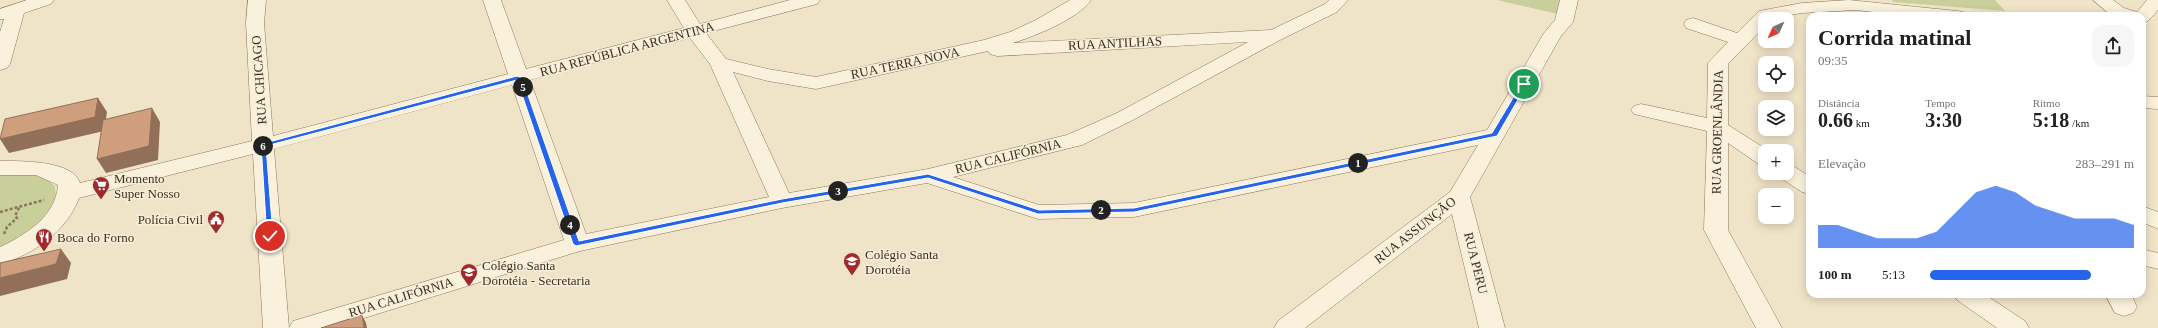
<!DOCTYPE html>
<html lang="pt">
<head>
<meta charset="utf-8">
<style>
	:root { --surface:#fff; --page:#f6f6f6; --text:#202124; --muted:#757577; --accent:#2563eb }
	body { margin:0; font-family:Georgia,serif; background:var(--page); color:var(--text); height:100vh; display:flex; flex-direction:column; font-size:15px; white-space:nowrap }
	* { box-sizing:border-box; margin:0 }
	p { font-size:13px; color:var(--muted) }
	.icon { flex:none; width:22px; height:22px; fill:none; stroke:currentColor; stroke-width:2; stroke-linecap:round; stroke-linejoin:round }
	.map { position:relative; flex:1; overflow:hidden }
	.drawer { position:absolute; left:1806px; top:12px; width:340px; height:286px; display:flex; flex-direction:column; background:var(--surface); border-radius:12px; box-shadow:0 2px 10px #0003 }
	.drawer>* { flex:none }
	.needle { width:26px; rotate:225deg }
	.controls { position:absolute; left:1758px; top:12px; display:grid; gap:8px }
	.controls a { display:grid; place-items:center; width:36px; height:36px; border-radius:8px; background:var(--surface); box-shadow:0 2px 10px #0003; font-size:20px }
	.pin { position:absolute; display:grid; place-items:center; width:34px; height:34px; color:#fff; margin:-17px; border:2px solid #fff; border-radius:50%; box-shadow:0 1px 4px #0007 }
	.km { position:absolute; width:20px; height:20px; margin:-10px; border-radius:50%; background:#222; color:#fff; font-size:11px; line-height:20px; text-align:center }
	.round { display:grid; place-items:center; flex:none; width:42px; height:42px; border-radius:12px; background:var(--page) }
	.headline { display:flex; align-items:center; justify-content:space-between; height:68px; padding:0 12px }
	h1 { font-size:22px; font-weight:700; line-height:30px }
	.figures { display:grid; grid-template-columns:repeat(3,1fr); gap:6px; height:68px; padding:4px 12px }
	.figures div { display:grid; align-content:center }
	.figures b { font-size:20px; font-weight:700 }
	.figures small { font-size:11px; font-weight:400 }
	.figures p { font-size:11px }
	.chart { height:112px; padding:8px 12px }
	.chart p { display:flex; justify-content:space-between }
	.chart svg { width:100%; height:72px; margin-top:4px; fill:var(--accent); opacity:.7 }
	ul { padding:0 12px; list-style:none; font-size:13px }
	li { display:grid; grid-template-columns:64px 48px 1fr; align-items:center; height:30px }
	li i { height:10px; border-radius:5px; background:var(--accent) }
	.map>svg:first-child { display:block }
	.green { fill:#c9cf9b }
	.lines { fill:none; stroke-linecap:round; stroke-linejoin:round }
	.minor-casing { stroke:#8d765c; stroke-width:1 }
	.path { stroke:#8d765c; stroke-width:2.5; stroke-dasharray:3 2; stroke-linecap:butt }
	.minor { fill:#faf1dc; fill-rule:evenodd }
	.shaded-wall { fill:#916f58 }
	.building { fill:#cf9f7d; stroke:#916f58 }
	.route { fill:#2563eb; stroke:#fff }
	.labels { text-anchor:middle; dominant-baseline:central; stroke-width:3; stroke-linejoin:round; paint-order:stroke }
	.street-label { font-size:13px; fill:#3d2e20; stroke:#f7eed8 }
	.poi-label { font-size:13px; fill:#3d2e20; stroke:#f7eed8; text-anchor:start }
</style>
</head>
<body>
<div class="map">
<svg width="2158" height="328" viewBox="0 0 2158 328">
	<rect width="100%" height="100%" fill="#f0e4c8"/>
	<!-- green -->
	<path class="green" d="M1497 0H1562L1558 14Z
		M1892 0H1995L2005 11 1893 2Z
		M19 173 42 176 55 186C55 190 57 197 55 201 46 224 20 237 0 250V174Z"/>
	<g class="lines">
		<!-- minor casing -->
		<g class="minor-casing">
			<path id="minor" d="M27 0H54L51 4 24 13 10 64 7 68 0 70V32L4 19H0V9Z
				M248 0H266L264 23 273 136 508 74 483 0H501L526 69 684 28 667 0H685L700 24 790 0H820L817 4 706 33 726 59 768 69 816 77 984 40 1010 32 1036 20 1070 0H1091C1078 19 1035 36 1013 43L1271 30 1325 4 1329 0H1348L1337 12 1280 40 1131 121 1082 145 953 177 1039 205 1134 203 1487 130 1544 33 1555 20 1560 0H1578L1573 22 1561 36 1470 197 1505 328H1479L1452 214 1305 328H1274L1278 321 1450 192 1478 145 1134 217 1038 219 927 183 782 208 580 251 332 328H263L253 154 79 198C67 231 33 255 0 264V247C26 235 56 216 58 185L36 175H0V161C20 161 73 160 80 183L252 141 246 23ZM690 38 710 64 769 197 586 234 530 80ZM1248 42 1117 113 1067 135 928 169 789 193 733 72 768 81 816 89 988 51 990 54 997 56ZM512 85 564 240 293 321 289 328 274 149Z
				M1849 0 1957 11 1963 12 1966 16H1907L1856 10 1802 13 1765 19V26L1728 64V125L1769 151H1765V165L1757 163 1728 143V230L1782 328H1756L1704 230 1707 131 1634 114 1631 110 1634 106 1641 104 1707 118 1708 63 1728 42 1686 28 1684 24 1686 20 1693 18 1737 33 1759 11 1802 3Z
				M2093 0H2113L2124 8 2137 12 2147 0H2158V10L2148 21 2142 22V16H2112Z
				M2142 96 2158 97V109L2142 108Z
				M1787 165 1795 167 1810 177V194L1802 192 1779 177 1777 173H1787Z
				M2142 206 2158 212V229L2142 222Z
				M2142 249 2158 253V269L2142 265Z
				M1953 294H1984L2025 321 2029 328H1997L1957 300Z
				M2105 294H2131L2137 307 2133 313 2124 316 2115 313Z"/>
		</g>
		<!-- path -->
		<path class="path" d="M0 212 44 200
			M4 234 7 227 17 218 15 216 20 206"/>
		<!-- minor -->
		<use href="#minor" class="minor"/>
	</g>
	<!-- shaded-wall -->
	<path class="shaded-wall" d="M98 98 107 112 104 131 9 153 0 139Z
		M152 108 160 122 158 160 106 173 97 159Z
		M61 249 71 263 67 279 0 296V278Z
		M362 315 366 323 367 328H364Z"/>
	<!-- building -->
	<path class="building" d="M98 98 95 117 0 139 5 119Z
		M152 108 149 146 97 159 103 120Z
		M61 249 56 264 0 278V263Z
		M362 315 364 328H321Z"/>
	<!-- route -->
	<path class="route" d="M517 76 522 78 579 241 782 199 928 174 1039 210 1134 208 1492 133 1522 83 1527 84 1497 136 1134 212 1038 214 928 178 782 203 576 246 573 244 517 80 266 146 273 236 267 238 261 144Z"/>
	<!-- icons -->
	<defs>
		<g id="supermarket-pin" transform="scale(0.9)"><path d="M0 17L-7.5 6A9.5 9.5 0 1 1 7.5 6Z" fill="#9e2a2b" stroke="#f7eed8"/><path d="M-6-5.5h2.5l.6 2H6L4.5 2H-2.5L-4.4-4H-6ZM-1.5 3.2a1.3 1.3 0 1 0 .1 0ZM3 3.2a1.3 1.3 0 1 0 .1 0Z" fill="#fff"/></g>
		<g id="civic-pin" transform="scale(0.9)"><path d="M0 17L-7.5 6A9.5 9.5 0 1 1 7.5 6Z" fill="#9e2a2b" stroke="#f7eed8"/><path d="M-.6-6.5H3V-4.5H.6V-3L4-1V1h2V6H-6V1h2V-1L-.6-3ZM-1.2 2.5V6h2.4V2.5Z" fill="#fff"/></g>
		<g id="restaurant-pin" transform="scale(0.9)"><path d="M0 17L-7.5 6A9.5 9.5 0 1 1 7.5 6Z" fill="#9e2a2b" stroke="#f7eed8"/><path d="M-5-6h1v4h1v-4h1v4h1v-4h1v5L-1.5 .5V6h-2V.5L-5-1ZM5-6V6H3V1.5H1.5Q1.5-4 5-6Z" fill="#fff"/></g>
		<g id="school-pin" transform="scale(0.9)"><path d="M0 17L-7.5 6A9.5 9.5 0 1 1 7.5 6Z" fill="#9e2a2b" stroke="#f7eed8"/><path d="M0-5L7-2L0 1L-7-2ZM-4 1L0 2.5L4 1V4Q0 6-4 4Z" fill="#fff"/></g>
	</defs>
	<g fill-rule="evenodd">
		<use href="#supermarket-pin" x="101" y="185"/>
		<use href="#civic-pin" x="216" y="219"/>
		<use href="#restaurant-pin" x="44" y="237"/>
		<use href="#school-pin" x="852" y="261"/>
		<use href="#school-pin" x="469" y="272"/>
	</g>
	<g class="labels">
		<!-- street labels -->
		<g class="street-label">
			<text transform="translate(1115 43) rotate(-3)">RUA ANTILHAS</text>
			<text transform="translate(627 49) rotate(-15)">RUA REPÚBLICA ARGENTINA</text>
			<text transform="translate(905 63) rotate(-12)">RUA TERRA NOVA</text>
			<text transform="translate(259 80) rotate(-94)">RUA CHICAGO</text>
			<text transform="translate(1717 132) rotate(-89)">RUA GROENLÂNDIA</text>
			<text transform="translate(1008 156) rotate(-14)">RUA CALIFÓRNIA</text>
			<text transform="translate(1415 230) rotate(-38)">RUA ASSUNÇÃO</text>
			<text transform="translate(1476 263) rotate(76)">RUA PERU</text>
			<text transform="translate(401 297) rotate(-17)">RUA CALIFÓRNIA</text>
		</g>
		<!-- poi labels -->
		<g class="poi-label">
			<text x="114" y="178">Momento<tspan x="114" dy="15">Super Nosso</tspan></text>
			<text x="203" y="219" text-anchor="end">Polícia Civil</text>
			<text x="57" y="237">Boca do Forno</text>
			<text x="865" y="254">Colégio Santa<tspan x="865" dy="15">Dorotéia</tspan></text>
			<text x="482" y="265">Colégio Santa<tspan x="482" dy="15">Dorotéia - Secretaria</tspan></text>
		</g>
	</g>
</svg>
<div class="controls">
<a><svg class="needle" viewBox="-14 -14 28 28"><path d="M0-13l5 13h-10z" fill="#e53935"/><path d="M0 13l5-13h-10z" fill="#757577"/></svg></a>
<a><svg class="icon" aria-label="locate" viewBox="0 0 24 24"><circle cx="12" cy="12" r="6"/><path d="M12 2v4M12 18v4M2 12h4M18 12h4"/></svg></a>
<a><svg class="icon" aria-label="layers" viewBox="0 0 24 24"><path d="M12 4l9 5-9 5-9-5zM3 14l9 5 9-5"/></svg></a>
<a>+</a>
<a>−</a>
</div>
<div class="pin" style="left:1524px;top:84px;background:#1e9e55"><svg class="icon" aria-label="arrive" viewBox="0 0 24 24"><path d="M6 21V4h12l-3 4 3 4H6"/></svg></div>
<div class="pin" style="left:270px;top:236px;background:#d93025"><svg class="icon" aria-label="check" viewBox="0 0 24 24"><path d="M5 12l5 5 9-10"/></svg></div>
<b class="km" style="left:1358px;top:163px">1</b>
<b class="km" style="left:1101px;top:210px">2</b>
<b class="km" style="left:838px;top:191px">3</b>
<b class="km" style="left:570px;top:225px">4</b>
<b class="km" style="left:523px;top:87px">5</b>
<b class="km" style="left:263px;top:146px">6</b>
<section class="drawer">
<div class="headline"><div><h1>Corrida matinal</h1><p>09:35</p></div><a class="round"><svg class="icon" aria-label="share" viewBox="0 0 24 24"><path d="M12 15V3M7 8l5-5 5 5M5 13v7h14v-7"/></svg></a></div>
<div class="figures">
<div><p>Distância</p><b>0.66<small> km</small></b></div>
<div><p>Tempo</p><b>3:30</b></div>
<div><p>Ritmo</p><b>5:18<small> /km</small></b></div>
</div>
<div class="chart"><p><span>Elevação</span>283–291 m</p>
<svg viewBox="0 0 160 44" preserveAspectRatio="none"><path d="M0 44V30L10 30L20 34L30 38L40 38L50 38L60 34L70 22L80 10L90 6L100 10L110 18L120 22L130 26L140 26L150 26L160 30V44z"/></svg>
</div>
<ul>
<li><b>100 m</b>5:13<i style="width:79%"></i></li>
</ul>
</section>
</div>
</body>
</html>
